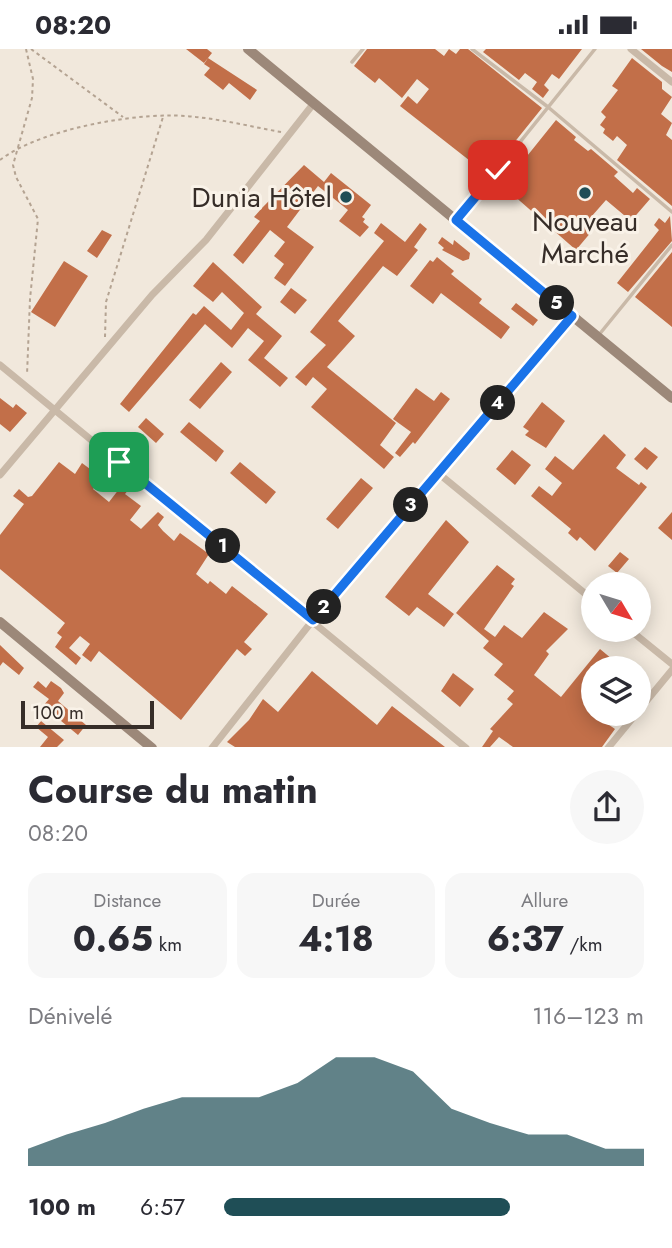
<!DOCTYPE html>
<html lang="fr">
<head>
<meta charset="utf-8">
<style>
	:root { --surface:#fff; --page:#f7f7f7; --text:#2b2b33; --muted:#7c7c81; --accent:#1f4e56 }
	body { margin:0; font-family:Jost,sans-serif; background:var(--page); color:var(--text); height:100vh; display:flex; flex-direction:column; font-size:26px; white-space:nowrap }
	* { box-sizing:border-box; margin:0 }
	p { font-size:23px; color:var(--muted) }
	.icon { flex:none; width:38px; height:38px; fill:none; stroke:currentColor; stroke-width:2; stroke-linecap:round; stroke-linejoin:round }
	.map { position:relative; height:698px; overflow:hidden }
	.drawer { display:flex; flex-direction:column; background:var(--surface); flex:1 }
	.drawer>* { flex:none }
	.needle { width:46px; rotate:128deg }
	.fabs { position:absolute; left:581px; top:523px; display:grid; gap:14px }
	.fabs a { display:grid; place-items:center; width:70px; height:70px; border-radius:50%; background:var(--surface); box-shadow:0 4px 18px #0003; font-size:35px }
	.scale { position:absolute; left:21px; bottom:18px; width:133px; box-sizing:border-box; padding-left:7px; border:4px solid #362d28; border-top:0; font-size:19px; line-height:24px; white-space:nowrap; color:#362d28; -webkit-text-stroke:5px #f9f2e8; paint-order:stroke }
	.pin { position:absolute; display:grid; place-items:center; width:60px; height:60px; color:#fff; margin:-30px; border-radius:14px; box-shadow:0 4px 10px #0006 }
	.km { position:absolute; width:35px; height:35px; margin:-18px; border-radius:50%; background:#222; color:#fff; font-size:19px; line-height:35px; text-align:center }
	.round { display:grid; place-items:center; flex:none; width:74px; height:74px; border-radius:37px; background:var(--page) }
	.summary { display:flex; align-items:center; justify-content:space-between; height:119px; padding:0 28px }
	h1 { font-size:38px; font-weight:700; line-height:52px }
	.figures { display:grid; grid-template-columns:repeat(3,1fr); gap:10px; height:119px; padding:7px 28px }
	.figures div { display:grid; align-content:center; border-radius:18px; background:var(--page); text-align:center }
	.figures b { font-size:35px; font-weight:700 }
	.figures small { font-size:19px; font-weight:400 }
	.figures p { font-size:19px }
	.chart { height:196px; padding:14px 28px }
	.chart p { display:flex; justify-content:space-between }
	.chart svg { width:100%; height:126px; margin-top:7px; fill:var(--accent); opacity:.7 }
	ul { padding:0 28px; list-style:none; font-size:23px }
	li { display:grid; grid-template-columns:112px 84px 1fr; align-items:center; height:52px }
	li i { height:18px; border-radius:9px; background:var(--accent) }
	.status { display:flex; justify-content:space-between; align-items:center; height:49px; padding:0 35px; background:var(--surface); direction:ltr }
	.status svg { height:19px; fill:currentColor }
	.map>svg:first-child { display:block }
	.building { fill:#c26f49 }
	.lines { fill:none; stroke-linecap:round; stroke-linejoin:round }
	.path { stroke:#b4a392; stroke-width:2; stroke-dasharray:3.5 3.5; stroke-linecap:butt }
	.lane { stroke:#c9b9a8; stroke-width:3.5 }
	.street { stroke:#c9b9a8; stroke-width:7 }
	.secondary { stroke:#9c8879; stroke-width:10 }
	.route-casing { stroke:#fff; stroke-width:14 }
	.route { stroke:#1a73e8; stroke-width:9 }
	.poi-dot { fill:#1f4e56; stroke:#f9f2e8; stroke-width:2.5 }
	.labels { text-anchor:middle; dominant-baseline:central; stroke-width:6; stroke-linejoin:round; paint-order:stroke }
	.poi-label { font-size:28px; fill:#362d28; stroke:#f9f2e8; text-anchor:end }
</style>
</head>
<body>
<div class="status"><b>08:20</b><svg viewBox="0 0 49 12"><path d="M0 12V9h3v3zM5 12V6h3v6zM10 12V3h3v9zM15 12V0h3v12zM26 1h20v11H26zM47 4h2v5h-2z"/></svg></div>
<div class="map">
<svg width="672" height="699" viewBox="0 0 672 699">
	<rect width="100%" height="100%" fill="#f1e8dc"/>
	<!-- building -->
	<path class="building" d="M186 0H207L212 4 204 14Z
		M367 0H435L444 7 449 0 456 5 460 0H468L542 59 488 126 400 57 408 47 417 55 429 40 417 30 402 49 379 29 375 34 354 17Z
		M486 0H582L559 30 552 25 544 36 549 41 543 49 532 40 537 33 525 24 519 31 483 3Z
		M641 0H672V23L662 17Z
		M208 9 257 41 250 51 229 34 223 41 204 26 210 19 204 15Z
		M632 9 662 33V40L672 48 661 65 672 74 666 86 672 91V157L617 111 627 96 617 87 613 92 603 84 605 80 600 76 606 68 601 63 618 41 612 37Z
		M556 71 576 88 574 91 588 102 591 100 618 123 614 127 633 144 637 139 650 150 631 172 606 151 584 176 592 182 576 201 503 137Z
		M304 116 324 133 331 124 371 156 362 168 365 170 363 173 369 178 360 188 339 172 348 161 318 137 287 178 314 198 285 237 274 229 284 215 274 207 285 193 270 181 243 215 233 206 260 172 254 168 262 159Z
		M670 167 672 192 628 243 617 234 659 181 654 176 659 169 665 174Z
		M381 174 405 193 420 174 427 180 414 198 418 201 397 227 383 217 338 272 355 287 327 318 396 374 380 396 394 408 384 420 311 358 327 340 313 328 306 337 295 328 326 296 310 283 384 192 374 184Z
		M102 181 112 186 97 209 87 202Z
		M442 188 453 196 454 191 470 204 469 210 463 212 442 201 444 199 438 194Z
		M672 203V278L635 248Z
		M437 208 454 222 451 225 482 250 479 254 510 278 501 290 441 244 433 255 410 237 430 211 433 213Z
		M64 212 88 227 55 278 31 263Z
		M213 213 262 258 256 265 282 287 264 309 288 329 280 338 248 311 264 292 248 279 232 299 205 275 129 363 120 355 193 264 196 266 204 257 231 281 244 264 222 243 213 253 193 237Z
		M291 239 307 251 295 265 280 253Z
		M516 254 538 271 533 277 511 260Z
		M221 313 232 323 200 360 189 351Z
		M416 339 434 352 441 343 450 350 415 395 413 393 400 408 395 404 411 383 393 370Z
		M0 349 13 359 16 355 27 364 10 383 0 375Z
		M542 353 565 372 546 399 525 386 529 382 523 378Z
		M146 369 164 385 156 394 138 378Z
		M189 373 224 402 216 413 180 383Z
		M604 385 626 406 616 419 639 436 641 433 647 438 595 502 580 488 577 492 568 484 571 480 531 447 539 437 552 447 562 434 545 420 555 407 573 421Z
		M645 398 658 408 647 421 634 410Z
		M512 401 531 416 515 436 496 420Z
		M59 413 75 425 82 414 102 429 93 440 109 453 123 435 129 440 125 445 141 457 130 471 141 480 158 463 164 468 158 476 163 482 174 492 180 484 209 505 196 525 208 535 210 532 226 545 232 537 268 565 244 593 252 600 245 607 237 600 181 671 99 602 91 613 82 606 90 595 80 587 69 599 81 609 76 616 67 608 55 598 62 588 57 584 65 574 0 520V486L24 455 13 447 19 440 28 448 32 447Z
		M240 413 276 443 266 455 230 424Z
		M361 429 373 439 338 480 326 470Z
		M672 463V491L658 479Z
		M446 471 469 493 428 545 454 565 444 578 417 558 409 567 385 548Z
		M620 503 629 510 617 524 608 517Z
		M497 516 515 530 511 535 514 537 484 580 495 588 504 576 522 589 544 563 568 580 546 602 549 605 534 626 561 648 600 600 612 610 608 616 613 620H593V665L615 680 602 698H513L499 688 490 698H482L493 682 490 680 513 655 507 650 514 642 494 626 503 615 483 599 489 592 456 564Z
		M0 596 24 619 19 626 3 613 0 617Z
		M312 622 377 676 392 657 445 698H235L227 693 249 671 263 650 278 663Z
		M453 624 474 640 460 658 441 642Z
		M38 632 46 639 51 632 61 639 64 644 58 652 86 676 78 686 43 657 49 650 33 638Z
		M41 672 64 691 57 698H40L48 688 36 678Z"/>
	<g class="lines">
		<!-- path -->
		<path class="path" d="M26 0 33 30 32 49 13 116 16 128 38 170 30 250 27 326
			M31 0 123 68
			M0 111C42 79 144 61 196 68 225 71 253 78 281 83
			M105 288 106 253 163 68"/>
		<!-- lane -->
		<path class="lane" d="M472 0 548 58 672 163
			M352 13 363 0
			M458 170 595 0
			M598 287 672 196"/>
		<!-- street -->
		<path class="street" d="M631 0 672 33
			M0 316 466 699
			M438 424 593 551
			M0 426 152 246 206 191 314 54
			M630 581 672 615
			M639 661 672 621
			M212 699 313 571 572 267
			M608 699 636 665"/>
		<!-- secondary -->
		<path class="secondary" d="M248 0 672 349
			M0 573 152 699"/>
	</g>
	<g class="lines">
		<!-- route casing -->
		<g class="route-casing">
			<path id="route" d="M119 413 313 571 572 267 456 171 498 121"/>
		</g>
		<!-- route -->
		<use href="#route" class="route"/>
	</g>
	<!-- markers -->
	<g class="poi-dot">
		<circle cx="585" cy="144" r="7"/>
		<circle cx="346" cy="148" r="7"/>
	</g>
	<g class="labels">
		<!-- poi labels -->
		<g class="poi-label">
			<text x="332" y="148">Dunia Hôtel</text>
			<text x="585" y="172" text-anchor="middle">Nouveau<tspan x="585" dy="32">Marché</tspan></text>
		</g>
	</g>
</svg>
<div class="fabs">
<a><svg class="needle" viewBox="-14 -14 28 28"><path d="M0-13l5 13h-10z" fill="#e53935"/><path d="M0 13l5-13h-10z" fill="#7c7c81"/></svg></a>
<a><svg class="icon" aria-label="layers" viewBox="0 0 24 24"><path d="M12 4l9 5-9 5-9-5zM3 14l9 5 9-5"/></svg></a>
</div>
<div class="scale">100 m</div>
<div class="pin" style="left:119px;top:413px;background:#1e9e55"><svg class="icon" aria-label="arrive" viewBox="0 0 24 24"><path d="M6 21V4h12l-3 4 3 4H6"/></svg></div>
<div class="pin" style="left:498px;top:121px;background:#d93025"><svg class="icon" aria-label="check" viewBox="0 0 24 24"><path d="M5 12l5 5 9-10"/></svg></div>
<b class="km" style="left:223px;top:497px">1</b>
<b class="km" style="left:324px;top:558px">2</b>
<b class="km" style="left:411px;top:456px">3</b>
<b class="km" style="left:498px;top:354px">4</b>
<b class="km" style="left:557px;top:254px">5</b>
</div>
<section class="drawer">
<div class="summary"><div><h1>Course du matin</h1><p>08:20</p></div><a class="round"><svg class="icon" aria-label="share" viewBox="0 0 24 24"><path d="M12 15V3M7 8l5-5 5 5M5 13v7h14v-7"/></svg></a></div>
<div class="figures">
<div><p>Distance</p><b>0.65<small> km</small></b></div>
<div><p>Durée</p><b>4:18</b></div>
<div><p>Allure</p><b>6:37<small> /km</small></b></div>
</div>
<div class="chart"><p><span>Dénivelé</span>116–123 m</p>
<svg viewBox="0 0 160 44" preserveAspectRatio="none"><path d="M0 44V38L10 33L20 29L30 24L40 20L50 20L60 20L70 15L80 6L90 6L100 11L110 24L120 29L130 33L140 33L150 38L160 38V44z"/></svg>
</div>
<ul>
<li><b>100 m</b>6:57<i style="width:68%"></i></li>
</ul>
</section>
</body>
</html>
